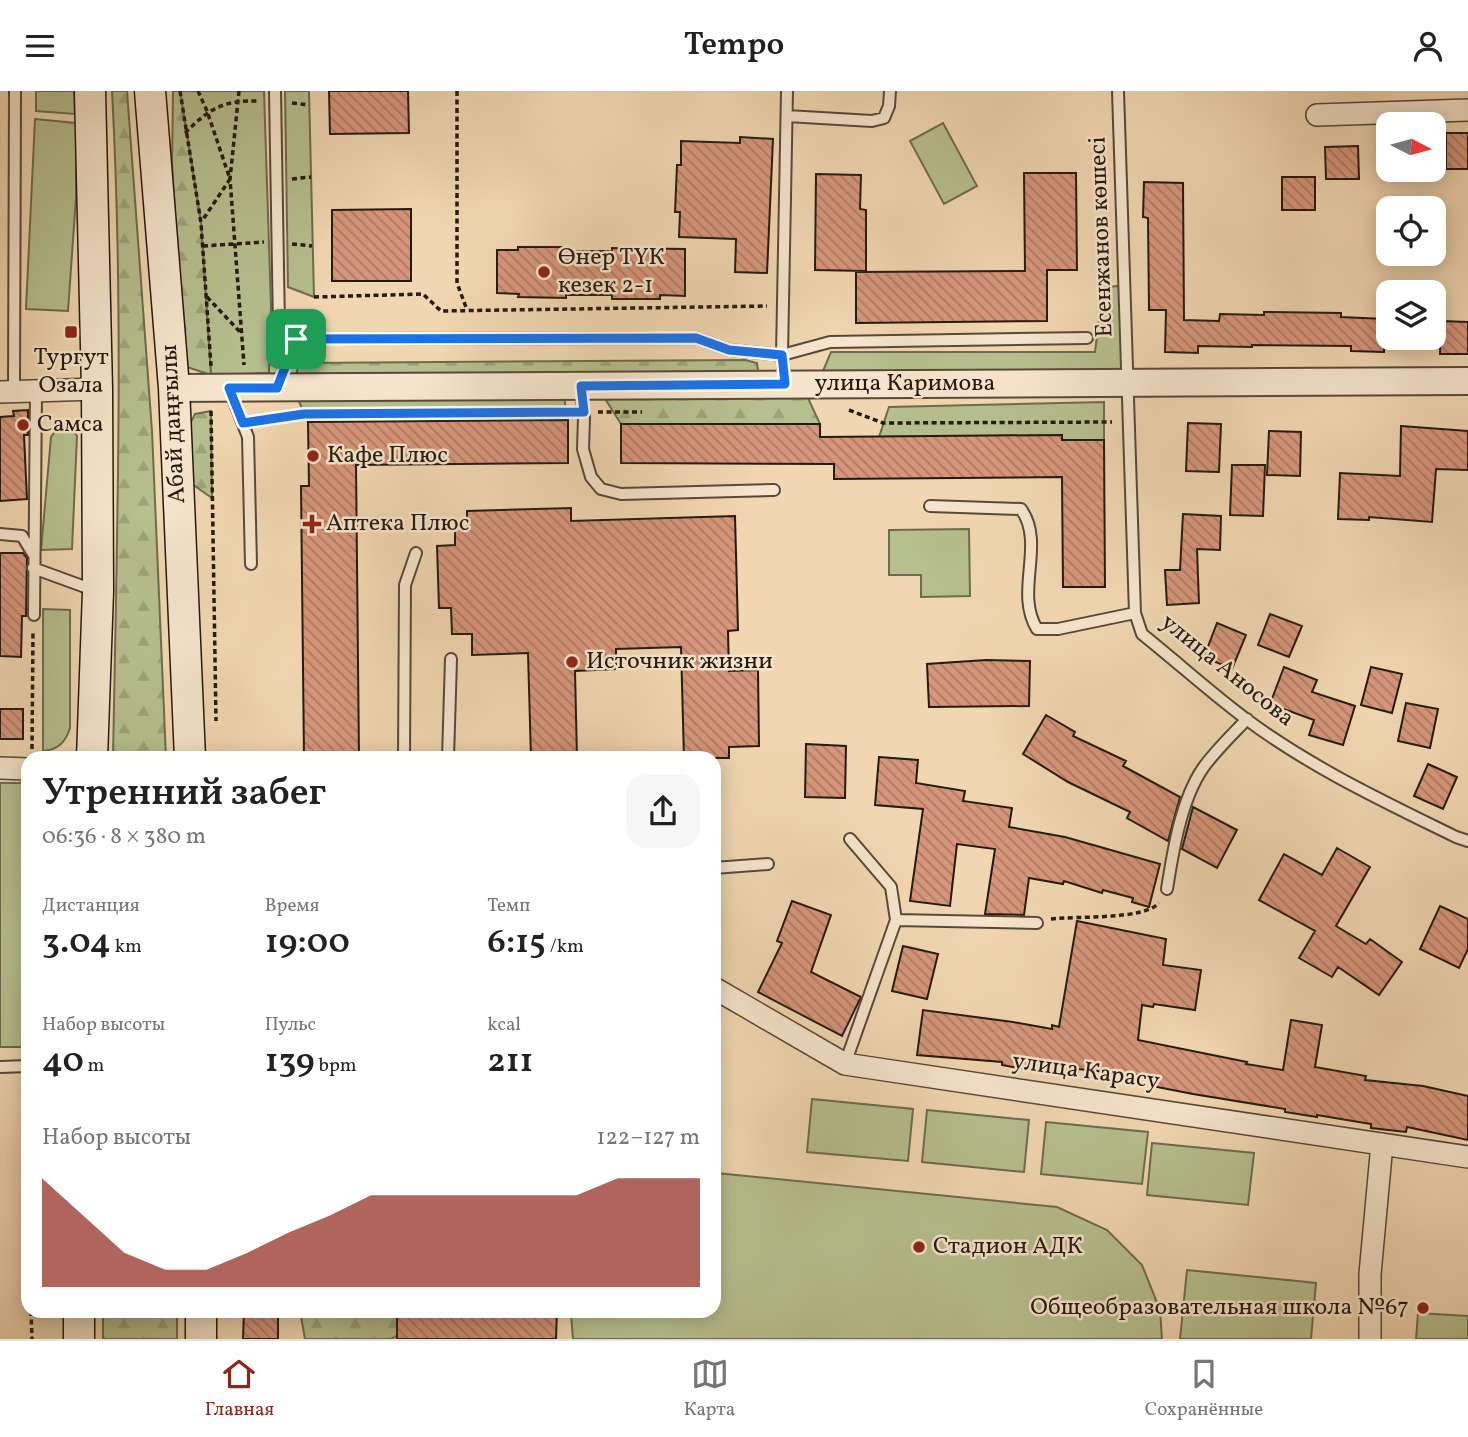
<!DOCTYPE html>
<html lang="ru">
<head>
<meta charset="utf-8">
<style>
	:root { --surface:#fff; --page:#f6f6f6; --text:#222; --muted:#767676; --line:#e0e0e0; --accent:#8f2418 }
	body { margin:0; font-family:Vollkorn,serif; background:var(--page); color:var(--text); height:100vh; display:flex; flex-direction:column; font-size:26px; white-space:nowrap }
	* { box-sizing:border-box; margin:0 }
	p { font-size:23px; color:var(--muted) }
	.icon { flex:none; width:38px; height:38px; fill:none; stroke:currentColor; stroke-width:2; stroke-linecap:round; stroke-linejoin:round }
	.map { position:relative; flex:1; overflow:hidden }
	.details { position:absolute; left:21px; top:660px; width:700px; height:567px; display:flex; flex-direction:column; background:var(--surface); border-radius:21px; box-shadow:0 4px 18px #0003 }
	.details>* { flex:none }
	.needle { width:46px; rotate:96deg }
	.controls { position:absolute; left:1376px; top:21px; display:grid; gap:14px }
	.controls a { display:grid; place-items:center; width:70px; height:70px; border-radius:14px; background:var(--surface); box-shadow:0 4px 18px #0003; font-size:35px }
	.pin { position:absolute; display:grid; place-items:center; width:60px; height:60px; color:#fff; margin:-30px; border-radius:14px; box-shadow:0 4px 10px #0006 }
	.round { display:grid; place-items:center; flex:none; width:74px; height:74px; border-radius:21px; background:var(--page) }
	.headline { display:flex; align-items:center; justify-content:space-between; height:119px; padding:0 21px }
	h1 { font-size:38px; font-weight:600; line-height:52px }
	.metrics { display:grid; grid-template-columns:repeat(3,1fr); gap:10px; height:119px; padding:7px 21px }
	.metrics div { display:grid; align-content:center }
	.metrics b { font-size:35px; font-weight:600 }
	.metrics small { font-size:19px; font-weight:400 }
	.metrics p { font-size:19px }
	.chart { height:196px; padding:14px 21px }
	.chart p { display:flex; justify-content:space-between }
	.chart svg { width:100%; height:126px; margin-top:7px; fill:var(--accent); opacity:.7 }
	header { display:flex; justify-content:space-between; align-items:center; height:91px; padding:0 21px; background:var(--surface); font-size:32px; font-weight:600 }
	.dock { display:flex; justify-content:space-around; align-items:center; height:98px; border-top:2px solid var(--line); background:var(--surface); font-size:19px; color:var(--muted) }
	.dock a { display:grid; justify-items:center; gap:4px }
	.dock .selected { color:var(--accent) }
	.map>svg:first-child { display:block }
	.green { fill:#b6bf8e; stroke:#6e6c4e; stroke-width:2 }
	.forest { fill:url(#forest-firs); stroke:#6e6c4e; stroke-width:2 }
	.building { fill:url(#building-back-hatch); stroke:#251a0f; stroke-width:2 }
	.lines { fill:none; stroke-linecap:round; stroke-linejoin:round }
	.service-casing { stroke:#584938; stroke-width:14 }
	.minor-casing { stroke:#584938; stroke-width:24 }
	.tertiary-casing { stroke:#584938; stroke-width:30 }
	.secondary-casing { stroke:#251a0f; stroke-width:33 }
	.path { stroke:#251a0f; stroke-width:3.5; stroke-dasharray:5 3.5; stroke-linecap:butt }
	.service { stroke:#f6e5cc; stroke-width:10 }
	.minor { stroke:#f6e5cc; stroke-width:21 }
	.tertiary { stroke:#f6e5cc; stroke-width:26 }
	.secondary { stroke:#f6e5cc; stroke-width:30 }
	.route-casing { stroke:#fff; stroke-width:14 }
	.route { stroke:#1a73e8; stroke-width:9 }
	.poi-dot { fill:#8f2418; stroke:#f6e5cc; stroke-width:2.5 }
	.labels { text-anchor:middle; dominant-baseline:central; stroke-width:5; stroke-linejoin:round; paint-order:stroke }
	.street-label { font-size:24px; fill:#251a0f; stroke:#f6e5cc }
	.poi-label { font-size:24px; fill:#251a0f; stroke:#f6e5cc; text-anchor:start }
</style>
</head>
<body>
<header><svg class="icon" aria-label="menu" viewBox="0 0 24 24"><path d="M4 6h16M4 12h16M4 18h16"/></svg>Tempo<svg class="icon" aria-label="person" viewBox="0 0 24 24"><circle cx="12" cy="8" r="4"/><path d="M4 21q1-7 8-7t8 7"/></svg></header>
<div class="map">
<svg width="1468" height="1248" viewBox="0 0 1468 1248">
	<defs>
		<pattern id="forest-firs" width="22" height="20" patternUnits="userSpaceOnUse" patternTransform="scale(1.75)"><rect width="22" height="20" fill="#b6bf8e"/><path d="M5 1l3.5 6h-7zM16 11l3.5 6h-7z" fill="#9ca479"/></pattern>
		<pattern id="building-back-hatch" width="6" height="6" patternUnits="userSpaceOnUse" patternTransform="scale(1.75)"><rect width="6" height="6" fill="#d7967b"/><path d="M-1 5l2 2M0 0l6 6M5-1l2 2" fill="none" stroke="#ae7a63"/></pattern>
	</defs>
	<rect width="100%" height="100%" fill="#f1d7b1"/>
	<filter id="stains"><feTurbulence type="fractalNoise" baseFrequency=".00286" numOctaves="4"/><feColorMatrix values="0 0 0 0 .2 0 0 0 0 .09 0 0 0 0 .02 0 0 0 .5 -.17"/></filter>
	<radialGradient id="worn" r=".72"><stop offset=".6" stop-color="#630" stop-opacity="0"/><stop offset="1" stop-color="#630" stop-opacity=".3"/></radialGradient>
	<!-- green -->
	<path class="green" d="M36 0H74L75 23 36 20Z
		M180 0H264L271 215 269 282 211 284 201 132Z
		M285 0H309L314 206 288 196Z
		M35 28 76 32V106L68 220 26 218Z
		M943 32 977 95 944 113 910 50Z
		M1124 194 1127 291 817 294 831 261H1095L1103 197Z
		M1104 311V349H1062V344L879 346 889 316Z
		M70 334 77 345 72 458 41 459 51 346 59 335Z
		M969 438 970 505 921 506V484H889V439Z
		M43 518 70 519V637C66 651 58 659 43 660Z
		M0 692H21L26 697 25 956H0Z
		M812 1008 913 1018 908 1070 807 1061Z
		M927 1019 1029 1029 1024 1081 922 1071Z
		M1046 1031 1148 1041 1142 1093 1041 1083Z
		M1152 1052 1254 1062 1248 1114 1147 1104Z
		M716 1082 1057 1116 1107 1139 1142 1174 1160 1219 1162 1248H573L571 1223 557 1222V1220H714Z
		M1187 1179 1316 1192 1311 1248H1180Z
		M1418 1222 1468 1225V1248H1416Z"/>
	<!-- forest -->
	<path class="forest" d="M112 0H127L152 340 166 667H113C117 445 124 222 112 0Z
		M173 0H180L201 132 211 284 184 275 172 72Z
		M745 269 757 272 760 294H802L820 333H621L597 295H562L568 329 308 331 293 297 299 272Z
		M211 320 212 407 192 393 190 333 195 323Z
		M103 1220H177V1248H103Z
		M300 1220H397V1245L391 1248H305Z"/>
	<!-- building -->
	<path class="building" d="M329 0H408L409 42 330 43Z
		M1446 42H1468V78H1446Z
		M740 46 773 48 767 182 735 181 736 148 679 146 680 121H675L677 74H681V50L740 52Z
		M1358 55 1359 88H1326L1325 56Z
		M1024 82H1076L1077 179H1047V230L856 232V181L1025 180Z
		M816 83 861 84 860 118 866 119V180L815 179Z
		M1282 86H1315V119H1282Z
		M1144 91 1183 92 1184 229 1219 230 1220 223 1264 224V221L1341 222V226L1385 228 1384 261 1351 260V255L1252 254V256L1198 255V262L1165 261 1166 219H1149L1148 127 1143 126Z
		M411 118V190H332V119Z
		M518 156H567V160H612V157L685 158V205L660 204V208H612V204H566V207L518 206 519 203 497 202V159H518Z
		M1441 230 1468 231V263H1440Z
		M28 319V344H24L27 408 0 410V326L14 325 13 320Z
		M568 329V372L356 374 359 667H304L301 395H309L308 331Z
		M1188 332 1221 333 1219 381 1186 380Z
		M621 333H820V346L1062 344V349H1104L1105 496H1063L1062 386 834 388V373L621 372Z
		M1401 335 1468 340V379L1436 378 1432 431 1369 426V429L1338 428 1340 382 1400 385Z
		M1269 340 1301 341 1300 385 1267 384Z
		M1232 374H1265L1263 425 1230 424Z
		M571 417V430L735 425 738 539 728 540 729 580 758 579 759 655 729 656V667H684L681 556 616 558V578L575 580 577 667H531L528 562 472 564V543H452L451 517H439L437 455 455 454V436H467V420Z
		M1183 423 1221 425 1220 459 1197 458 1199 512 1167 514 1165 479H1180Z
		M0 462H23L27 467 26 525H22L21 566 0 565Z
		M1270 523 1302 535 1289 566 1258 554Z
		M1217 532 1246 544 1232 578 1204 566Z
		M986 569 1030 570 1029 615 929 616 927 573Z
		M1284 576 1317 589 1312 601 1355 615 1343 654 1309 644 1314 629 1270 613Z
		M1371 576 1402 583 1392 622 1361 614Z
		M1406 612 1438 618 1430 657 1398 650Z
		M0 618H23V648H0Z
		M1046 624 1075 641 1073 645 1126 670 1123 675 1180 706 1168 750 1127 727 1130 721 1068 691 1023 663Z
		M806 653 846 655 845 707 805 706Z
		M879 666 918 669 916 692 965 700 963 710 1012 717 1009 736 1065 746 1160 773 1149 816 1132 811 1133 807 1103 799 1102 802 1064 790 1063 793 1029 787 1024 824 985 823 995 758 957 753 950 815 910 810 923 718 875 714Z
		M1428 673 1457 686 1443 718 1414 705Z
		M1193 716 1237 739 1217 777 1182 758Z
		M1337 757 1370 776 1336 835 1366 853 1370 848 1402 871 1379 904 1338 876 1332 886 1299 867 1315 840 1259 809 1284 763 1322 784Z
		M792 810 831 824 811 881 861 906 842 945 758 901 782 852 777 850Z
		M1440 815 1468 828V858L1459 877 1420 858Z
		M1077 830 1166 848 1163 874 1201 879 1195 919 1154 913 1153 916 1142 914 1138 949 1247 971 1246 973 1283 979 1291 929 1322 934 1315 976 1366 985 1365 989 1423 995 1468 1005V1049L1407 1036 1406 1041 1371 1037V1033L1317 1024V1026L1285 1021V1018L1193 1003 1152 995 1154 986 1078 978 1077 984 1035 977 1034 980 1002 974V971L917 964 923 919 1013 931 1052 938V934L1059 936Z
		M903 855 938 863 927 908 892 900Z
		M244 1220H278V1248H243Z
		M397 1220H557L556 1248H397Z"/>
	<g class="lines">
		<!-- service casing -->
		<g class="service-casing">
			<path id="service" d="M275 0 279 236 296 248
				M787 0 782 264 830 251 1087 247
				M1118 0 1135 522 1142 543C1177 571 1210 601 1246 628 1310 676 1385 711 1456 746L1468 750
				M787 25 872 30 884 27 889 15 890 0
				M278 294 296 248 696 247 729 259 782 264 785 294
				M581 295 584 327 583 358 591 386 601 398 621 403 774 399
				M229 297 248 346 251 473
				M14 300 15 0
				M930 415 1021 418C1046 453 1014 501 1037 538H1058L1135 522
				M0 443 22 445 33 463
				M33 477 96 500
				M34 524 36 300
				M404 667 405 494 416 462
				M448 667 451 568
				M714 777 768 773
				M1167 798C1173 760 1181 709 1203 677 1215 660 1232 644 1247 628
				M896 829 1037 832
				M845 973 896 829 891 796 850 748
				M0 976 28 975"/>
		</g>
		<!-- minor casing -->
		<g class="minor-casing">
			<path id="minor" d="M1317 24 1468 19
				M0 301 97 298
				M0 677 28 678
				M714 897 845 973 1468 1066
				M1370 1248V1183L1382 1053"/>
		</g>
		<!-- tertiary casing -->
		<g class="tertiary-casing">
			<path id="tertiary" d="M174 297 1468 290"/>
		</g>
		<!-- secondary casing -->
		<g class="secondary-casing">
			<path id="secondary" d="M90 0 97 298 98 500 92 667
				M150 0 174 297 190 667
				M201 1220V1248
				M79 1248V1220"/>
		</g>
		<!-- path -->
		<path class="path" d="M180 0 201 132 211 275
			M198 0 207 20 230 88 202 130
			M239 0 230 88 244 274
			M457 0V192L467 219
			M292 12 309 14
			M185 42C210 17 223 9 260 10
			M292 88 311 86
			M292 153 312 155
			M203 155 264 151
			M207 206 240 241
			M314 206 423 203 441 220 767 215
			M849 319 883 332 1112 331
			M211 320 216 630
			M598 321H642
			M259 330 304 323 569 321
			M32 658 33 540
			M1051 828C1076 825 1144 829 1159 812
			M31 1220 32 1248"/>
		<!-- service -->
		<use href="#service" class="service"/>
		<!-- minor -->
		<use href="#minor" class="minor"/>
		<!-- tertiary -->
		<use href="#tertiary" class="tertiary"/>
		<!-- secondary -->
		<use href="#secondary" class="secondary"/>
	</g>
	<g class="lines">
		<!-- route casing -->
		<g class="route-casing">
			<path id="route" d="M696 247 729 259 782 264 785 293 581 295 584 321 304 323 243 332 229 297H277L296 248Z"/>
		</g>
		<!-- route -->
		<use href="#route" class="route"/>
	</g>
	<!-- markers -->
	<g class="poi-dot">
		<circle cx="544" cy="181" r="7"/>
		<rect x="64" y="234" width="14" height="14" rx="3.5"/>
		<circle cx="23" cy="334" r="7"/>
		<circle cx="313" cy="365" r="7"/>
		<path d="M308.5 422.5h7v7h7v7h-7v7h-7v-7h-7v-7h7z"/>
		<circle cx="572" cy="571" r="7"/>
		<circle cx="919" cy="1156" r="7"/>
		<circle cx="1423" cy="1217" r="7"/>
	</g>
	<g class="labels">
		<!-- street labels -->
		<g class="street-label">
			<text transform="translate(1102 146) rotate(-92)">Есенжанов көшесі</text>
			<text x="905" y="293">улица Каримова</text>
			<text transform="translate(174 333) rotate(-93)">Абай даңғылы</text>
			<text transform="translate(1227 580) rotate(39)">улица Аносова</text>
			<text transform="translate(1086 981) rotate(8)">улица Карасу</text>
		</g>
		<!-- poi labels -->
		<g class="poi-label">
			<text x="558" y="167">Өнер ТҮК<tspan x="558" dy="28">кезек 2-1</tspan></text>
			<text x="71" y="267" text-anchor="middle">Тургут<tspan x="71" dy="28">Озала</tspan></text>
			<text x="37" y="334">Самса</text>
			<text x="327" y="365">Кафе Плюс</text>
			<text x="326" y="433">Аптека Плюс</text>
			<text x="586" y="571">Источник жизни</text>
			<text x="933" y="1156">Стадион АДК</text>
			<text x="1409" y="1217" text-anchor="end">Общеобразовательная школа №67</text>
		</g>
	</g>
	<rect width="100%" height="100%" filter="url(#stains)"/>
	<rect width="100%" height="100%" fill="url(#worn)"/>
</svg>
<div class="controls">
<a><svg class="needle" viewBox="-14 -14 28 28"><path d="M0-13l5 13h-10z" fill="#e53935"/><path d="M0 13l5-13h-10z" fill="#767676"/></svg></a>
<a><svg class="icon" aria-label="locate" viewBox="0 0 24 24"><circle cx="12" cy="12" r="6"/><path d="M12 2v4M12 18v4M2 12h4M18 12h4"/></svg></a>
<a><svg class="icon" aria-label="layers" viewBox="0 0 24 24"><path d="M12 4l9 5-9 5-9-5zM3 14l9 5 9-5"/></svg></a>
</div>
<div class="pin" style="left:296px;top:248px;background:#1e9e55"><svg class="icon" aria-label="arrive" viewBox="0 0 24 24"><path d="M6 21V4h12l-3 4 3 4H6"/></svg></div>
<section class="details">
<div class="headline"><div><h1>Утренний забег</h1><p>06:36 · 8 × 380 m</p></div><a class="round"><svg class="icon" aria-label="share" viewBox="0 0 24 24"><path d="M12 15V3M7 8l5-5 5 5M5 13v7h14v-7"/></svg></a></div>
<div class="metrics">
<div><p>Дистанция</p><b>3.04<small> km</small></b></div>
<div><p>Время</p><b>19:00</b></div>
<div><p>Темп</p><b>6:15<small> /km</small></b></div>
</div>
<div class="metrics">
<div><p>Набор высоты</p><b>40<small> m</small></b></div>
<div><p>Пульс</p><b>139<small> bpm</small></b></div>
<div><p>kcal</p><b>211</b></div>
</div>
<div class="chart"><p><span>Набор высоты</span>122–127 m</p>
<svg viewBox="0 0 160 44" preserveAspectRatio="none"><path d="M0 44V6L10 19L20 32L30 38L40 38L50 32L60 25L70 19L80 12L90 12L100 12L110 12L120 12L130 12L140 6L150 6L160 6V44z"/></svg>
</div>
</section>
</div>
<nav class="dock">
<a class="selected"><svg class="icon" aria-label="home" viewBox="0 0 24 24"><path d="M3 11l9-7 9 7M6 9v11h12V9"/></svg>Главная</a>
<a><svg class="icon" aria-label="map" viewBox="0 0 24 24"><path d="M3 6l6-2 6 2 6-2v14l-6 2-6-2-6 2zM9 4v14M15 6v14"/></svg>Карта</a>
<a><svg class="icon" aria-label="saved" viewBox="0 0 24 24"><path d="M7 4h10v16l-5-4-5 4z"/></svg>Сохранённые</a>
</nav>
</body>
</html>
